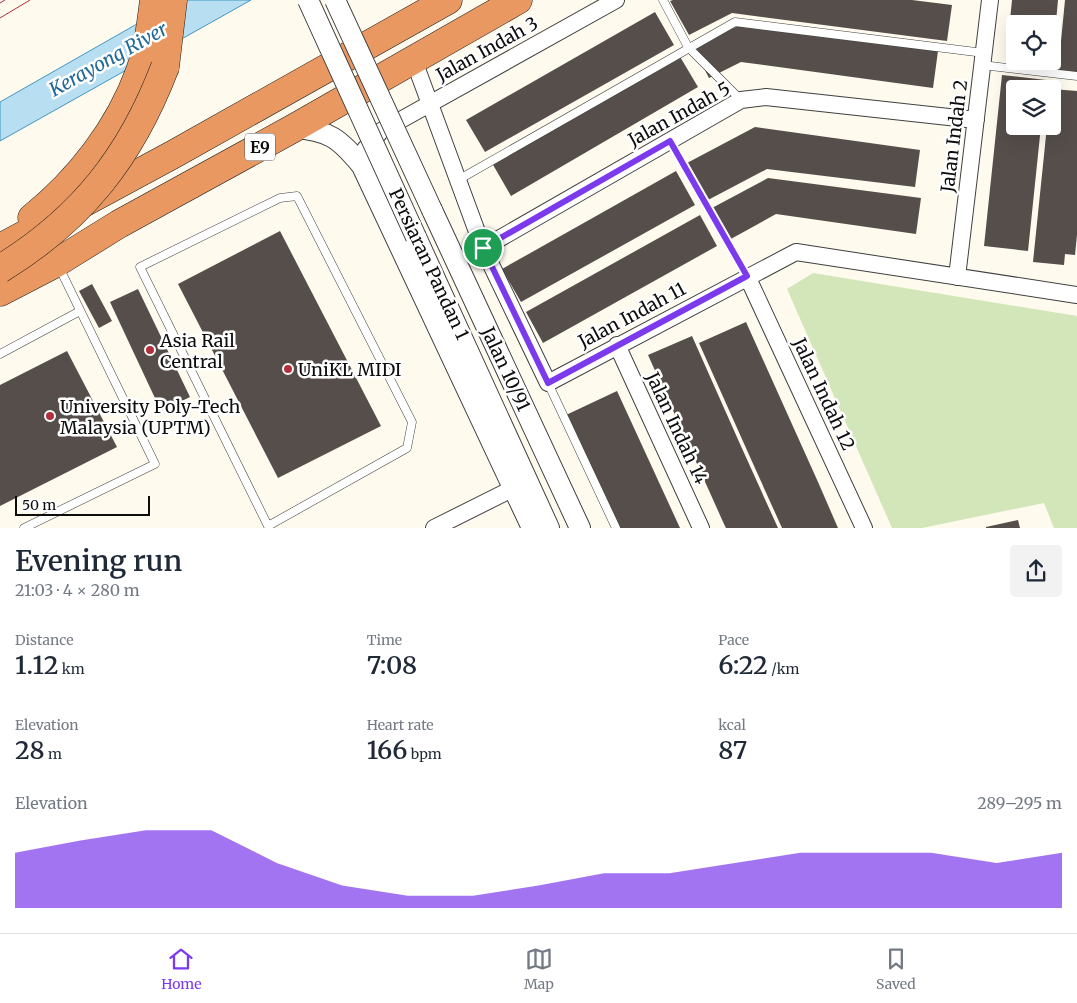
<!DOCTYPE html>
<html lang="en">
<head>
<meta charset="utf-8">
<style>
	:root { --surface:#fff; --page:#f2f2f3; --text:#1f2937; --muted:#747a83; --line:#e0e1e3; --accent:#7c3aed }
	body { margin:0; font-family:Merriweather,serif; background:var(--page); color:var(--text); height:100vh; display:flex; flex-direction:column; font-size:19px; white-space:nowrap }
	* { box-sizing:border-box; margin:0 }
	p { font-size:16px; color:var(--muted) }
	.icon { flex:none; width:28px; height:28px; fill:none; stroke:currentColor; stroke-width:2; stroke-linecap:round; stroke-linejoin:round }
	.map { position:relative; height:528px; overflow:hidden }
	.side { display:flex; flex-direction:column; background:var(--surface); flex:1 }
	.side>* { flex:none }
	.buttons { position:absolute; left:1006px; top:15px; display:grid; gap:10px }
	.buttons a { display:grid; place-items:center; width:55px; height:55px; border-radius:5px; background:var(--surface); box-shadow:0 5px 20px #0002; font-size:25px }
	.scale { position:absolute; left:15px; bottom:12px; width:135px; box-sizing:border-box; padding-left:5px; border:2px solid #0d0d0d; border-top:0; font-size:14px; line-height:18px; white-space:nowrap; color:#0d0d0d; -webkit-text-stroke:4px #fff; paint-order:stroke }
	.pin { position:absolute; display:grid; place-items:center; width:42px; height:42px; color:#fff; margin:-21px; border:2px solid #fff; border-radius:50%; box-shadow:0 1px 5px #0007 }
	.round { display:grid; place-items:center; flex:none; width:52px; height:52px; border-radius:5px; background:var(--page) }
	.summary { display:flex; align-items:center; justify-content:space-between; height:85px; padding:0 15px }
	h1 { font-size:28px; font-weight:600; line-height:38px }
	.figures { display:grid; grid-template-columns:repeat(3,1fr); gap:8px; height:85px; padding:5px 15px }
	.figures div { display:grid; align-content:center }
	.figures b { font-size:25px; font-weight:600 }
	.figures small { font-size:14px; font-weight:400 }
	.figures p { font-size:14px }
	.chart { height:140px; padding:10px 15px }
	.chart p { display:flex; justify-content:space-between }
	.chart svg { width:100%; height:90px; margin-top:5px; fill:var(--accent); opacity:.7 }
	.tab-bar { display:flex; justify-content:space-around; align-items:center; height:70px; border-top:1px solid var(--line); background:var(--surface); font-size:14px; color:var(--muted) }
	.tab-bar a { display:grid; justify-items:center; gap:2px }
	.tab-bar .on { color:var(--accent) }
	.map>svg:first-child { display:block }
	.green { fill:#d3e6ba }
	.water { fill:#b7def1; stroke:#4396c3 }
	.building { fill:#554e4a }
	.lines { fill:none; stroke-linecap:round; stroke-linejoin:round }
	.service-casing { stroke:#404040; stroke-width:9 }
	.minor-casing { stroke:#404040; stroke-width:18 }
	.tertiary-casing { stroke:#404040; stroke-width:22 }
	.motorway-casing { stroke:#1e1e1e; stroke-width:29 }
	.service { stroke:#fff; stroke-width:8 }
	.minor { stroke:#fff; stroke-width:16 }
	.tertiary { stroke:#fff; stroke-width:20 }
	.motorway { stroke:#e99861; stroke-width:28 }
	.tram { stroke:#b32f3c; stroke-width:1 }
	.tertiary-bridge-casing { stroke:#404040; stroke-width:22; stroke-linecap:butt }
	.motorway-bridge-casing { stroke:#1e1e1e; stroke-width:29; stroke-linecap:butt }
	.tertiary-bridge { stroke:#fff; stroke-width:20 }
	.motorway-bridge { stroke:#e99861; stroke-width:28 }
	.route-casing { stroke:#fff; stroke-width:10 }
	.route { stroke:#7c3aed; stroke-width:6 }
	.poi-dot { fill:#b32f3c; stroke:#fff; stroke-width:2 }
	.labels { text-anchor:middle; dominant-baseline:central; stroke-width:5; stroke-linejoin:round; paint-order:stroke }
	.shield { fill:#fff; stroke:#565656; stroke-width:1 }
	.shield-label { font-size:16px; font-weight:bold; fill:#0d0d0d }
	.street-label { font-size:18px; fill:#0d0d0d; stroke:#fff }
	.poi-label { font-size:18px; fill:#0d0d0d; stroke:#fff; text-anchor:start }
	.water-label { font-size:19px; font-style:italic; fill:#206895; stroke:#fff }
</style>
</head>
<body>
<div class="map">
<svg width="1077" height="528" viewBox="0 0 1077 528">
	<rect width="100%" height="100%" fill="#fefaee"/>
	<!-- green -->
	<path class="green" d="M813 273 1077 316V528H1054L1044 503 922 528H892L787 289Z"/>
	<!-- water -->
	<path class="water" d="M179 0H251L0 141V102Z"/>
	<!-- building -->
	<path class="building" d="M673 0H912L952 5 947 41 732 13 689 35 670 1Z
		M1012 0H1058L1054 44 1052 24H1015V61L1006 60Z
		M1065 0H1077V74L1058 72Z
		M655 12 674 45 485 152 466 120Z
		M740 25 938 51 933 88 741 62 709 78 693 47Z
		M679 55 698 87 511 196 492 163Z
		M1002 75 1046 80 1045 89H1015V126H1041L1028 251 984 246Z
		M1052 89 1077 91V235L1075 255 1065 254 1064 265 1033 262 1047 126H1052Z
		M755 127 920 150 915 187 767 169 708 200 687 163Z
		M676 171 695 205 521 302 502 269Z
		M768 178 921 198 916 234 776 214 729 240 712 208Z
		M700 215 717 246 543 343 526 312Z
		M280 231 381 426 278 478 178 284Z
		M92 284 112 321 99 328 79 291Z
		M138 289 190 397 161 411 110 302Z
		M746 322 818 482 838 528H782L750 457 699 343Z
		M692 336 740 444 778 528H726L724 524 648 355Z
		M67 351 117 447 0 506V385Z
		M617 391 680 528H619L566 415Z
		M1018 520 1020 528H986V527Z"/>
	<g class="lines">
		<!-- service casing -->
		<g class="service-casing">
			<path id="service" d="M663 0 688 47 741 100
				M982 65 1077 76
				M670 141 747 276
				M458 180 735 22 984 53
				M297 196 412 422 407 448 268 526 140 267 280 198Z
				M0 354 80 311
				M548 383 616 528
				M24 528 155 464 59 267"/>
		</g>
		<!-- minor casing -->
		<g class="minor-casing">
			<path id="minor" d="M413 58 483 248 548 383 796 252 1077 295
				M362 166 365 149 381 131 616 0
				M483 248 741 100 766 97 976 120
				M747 276 864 528
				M957 277 990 0
				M617 345 701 528
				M434 528 514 488"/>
		</g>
		<!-- tertiary casing -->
		<g class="tertiary-casing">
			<path id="tertiary" d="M294 128C329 130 340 139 362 166L532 528
				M432 210 580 528
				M416 237 549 528"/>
		</g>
		<!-- motorway casing -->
		<g class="motorway-casing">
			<path id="motorway" d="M165 67 173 0
				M32 218C79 180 119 129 140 71 148 49 151 24 154 0
				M0 248 174 154 448 0
				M0 292 56 263 119 224 294 128 518 0"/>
		</g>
		<!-- service -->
		<use href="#service" class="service"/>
		<!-- minor -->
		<use href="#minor" class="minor"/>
		<!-- tertiary -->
		<use href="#tertiary" class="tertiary"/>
		<!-- motorway -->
		<use href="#motorway" class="motorway"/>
		<!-- tram -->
		<path class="tram" d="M0 3 5 0
			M0 18 30 0"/>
		<!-- tertiary-bridge casing -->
		<g class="tertiary-bridge-casing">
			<path id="tertiary-bridge" d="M308 0 416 237
				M335 0 432 210"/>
		</g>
		<!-- motorway-bridge casing -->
		<g class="motorway-bridge-casing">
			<path id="motorway-bridge" d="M0 269C82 219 131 156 165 67"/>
		</g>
		<!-- tertiary-bridge -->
		<use href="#tertiary-bridge" class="tertiary-bridge"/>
		<!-- motorway-bridge -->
		<use href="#motorway-bridge" class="motorway-bridge"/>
	</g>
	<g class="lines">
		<!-- route casing -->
		<g class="route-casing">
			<path id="route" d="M670 141 747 276 548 383 483 248Z"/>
		</g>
		<!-- route -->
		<use href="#route" class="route"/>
	</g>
	<!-- markers -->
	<g class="poi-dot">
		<circle cx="150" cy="350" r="5"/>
		<circle cx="288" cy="369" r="5"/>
		<circle cx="50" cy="416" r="5"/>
	</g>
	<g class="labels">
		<!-- shield labels -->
		<rect class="shield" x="245" y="133.5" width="30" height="27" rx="4"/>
		<g class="shield-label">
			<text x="260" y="147">E9</text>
		</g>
		<!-- street labels -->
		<g class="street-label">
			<text transform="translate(487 49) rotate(-29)">Jalan Indah 3</text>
			<text transform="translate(679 114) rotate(-29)">Jalan Indah 5</text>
			<text transform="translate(954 136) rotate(-83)">Jalan Indah 2</text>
			<text transform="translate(429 264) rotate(65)">Persiaran Pandan 1</text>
			<text transform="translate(632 315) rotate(-28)">Jalan Indah 11</text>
			<text transform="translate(506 369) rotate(65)">Jalan 10/91</text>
			<text transform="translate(824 394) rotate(65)">Jalan Indah 12</text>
			<text transform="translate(677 428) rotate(65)">Jalan Indah 14</text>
		</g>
		<!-- poi labels -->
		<g class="poi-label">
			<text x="160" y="340">Asia Rail<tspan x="160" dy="21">Central</tspan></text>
			<text x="298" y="369">UniKL MIDI</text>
			<text x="60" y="406">University Poly-Tech<tspan x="60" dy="21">Malaysia (UPTM)</tspan></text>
		</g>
		<!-- water labels -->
		<g class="water-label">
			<text transform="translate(108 59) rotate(-29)">Kerayong River</text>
		</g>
	</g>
</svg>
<div class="buttons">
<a><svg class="icon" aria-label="locate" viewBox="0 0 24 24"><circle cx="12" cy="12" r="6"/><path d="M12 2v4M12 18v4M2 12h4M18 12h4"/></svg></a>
<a><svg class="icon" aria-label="layers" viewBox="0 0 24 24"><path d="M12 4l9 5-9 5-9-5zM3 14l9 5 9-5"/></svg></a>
</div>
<div class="scale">50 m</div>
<div class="pin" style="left:483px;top:248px;background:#1e9e55"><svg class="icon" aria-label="arrive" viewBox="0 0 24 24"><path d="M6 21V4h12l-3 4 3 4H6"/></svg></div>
</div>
<section class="side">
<div class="summary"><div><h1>Evening run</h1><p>21:03 · 4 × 280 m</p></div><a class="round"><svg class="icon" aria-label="share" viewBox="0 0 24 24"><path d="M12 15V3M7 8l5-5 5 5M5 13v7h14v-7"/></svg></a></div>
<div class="figures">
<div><p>Distance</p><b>1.12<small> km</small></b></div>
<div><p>Time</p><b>7:08</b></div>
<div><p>Pace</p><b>6:22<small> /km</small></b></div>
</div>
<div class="figures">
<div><p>Elevation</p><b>28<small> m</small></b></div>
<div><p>Heart rate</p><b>166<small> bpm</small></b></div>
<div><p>kcal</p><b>87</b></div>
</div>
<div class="chart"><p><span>Elevation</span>289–295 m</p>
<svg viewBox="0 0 160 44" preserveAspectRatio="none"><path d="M0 44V17L10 11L20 6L30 6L40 22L50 33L60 38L70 38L80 33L90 27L100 27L110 22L120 17L130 17L140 17L150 22L160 17V44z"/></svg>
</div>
</section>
<nav class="tab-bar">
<a class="on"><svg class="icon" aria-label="home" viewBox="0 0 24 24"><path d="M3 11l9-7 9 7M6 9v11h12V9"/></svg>Home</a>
<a><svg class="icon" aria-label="map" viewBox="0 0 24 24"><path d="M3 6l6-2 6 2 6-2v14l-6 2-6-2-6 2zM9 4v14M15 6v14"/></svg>Map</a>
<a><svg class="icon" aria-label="saved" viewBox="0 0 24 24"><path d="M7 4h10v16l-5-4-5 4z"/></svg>Saved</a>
</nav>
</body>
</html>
